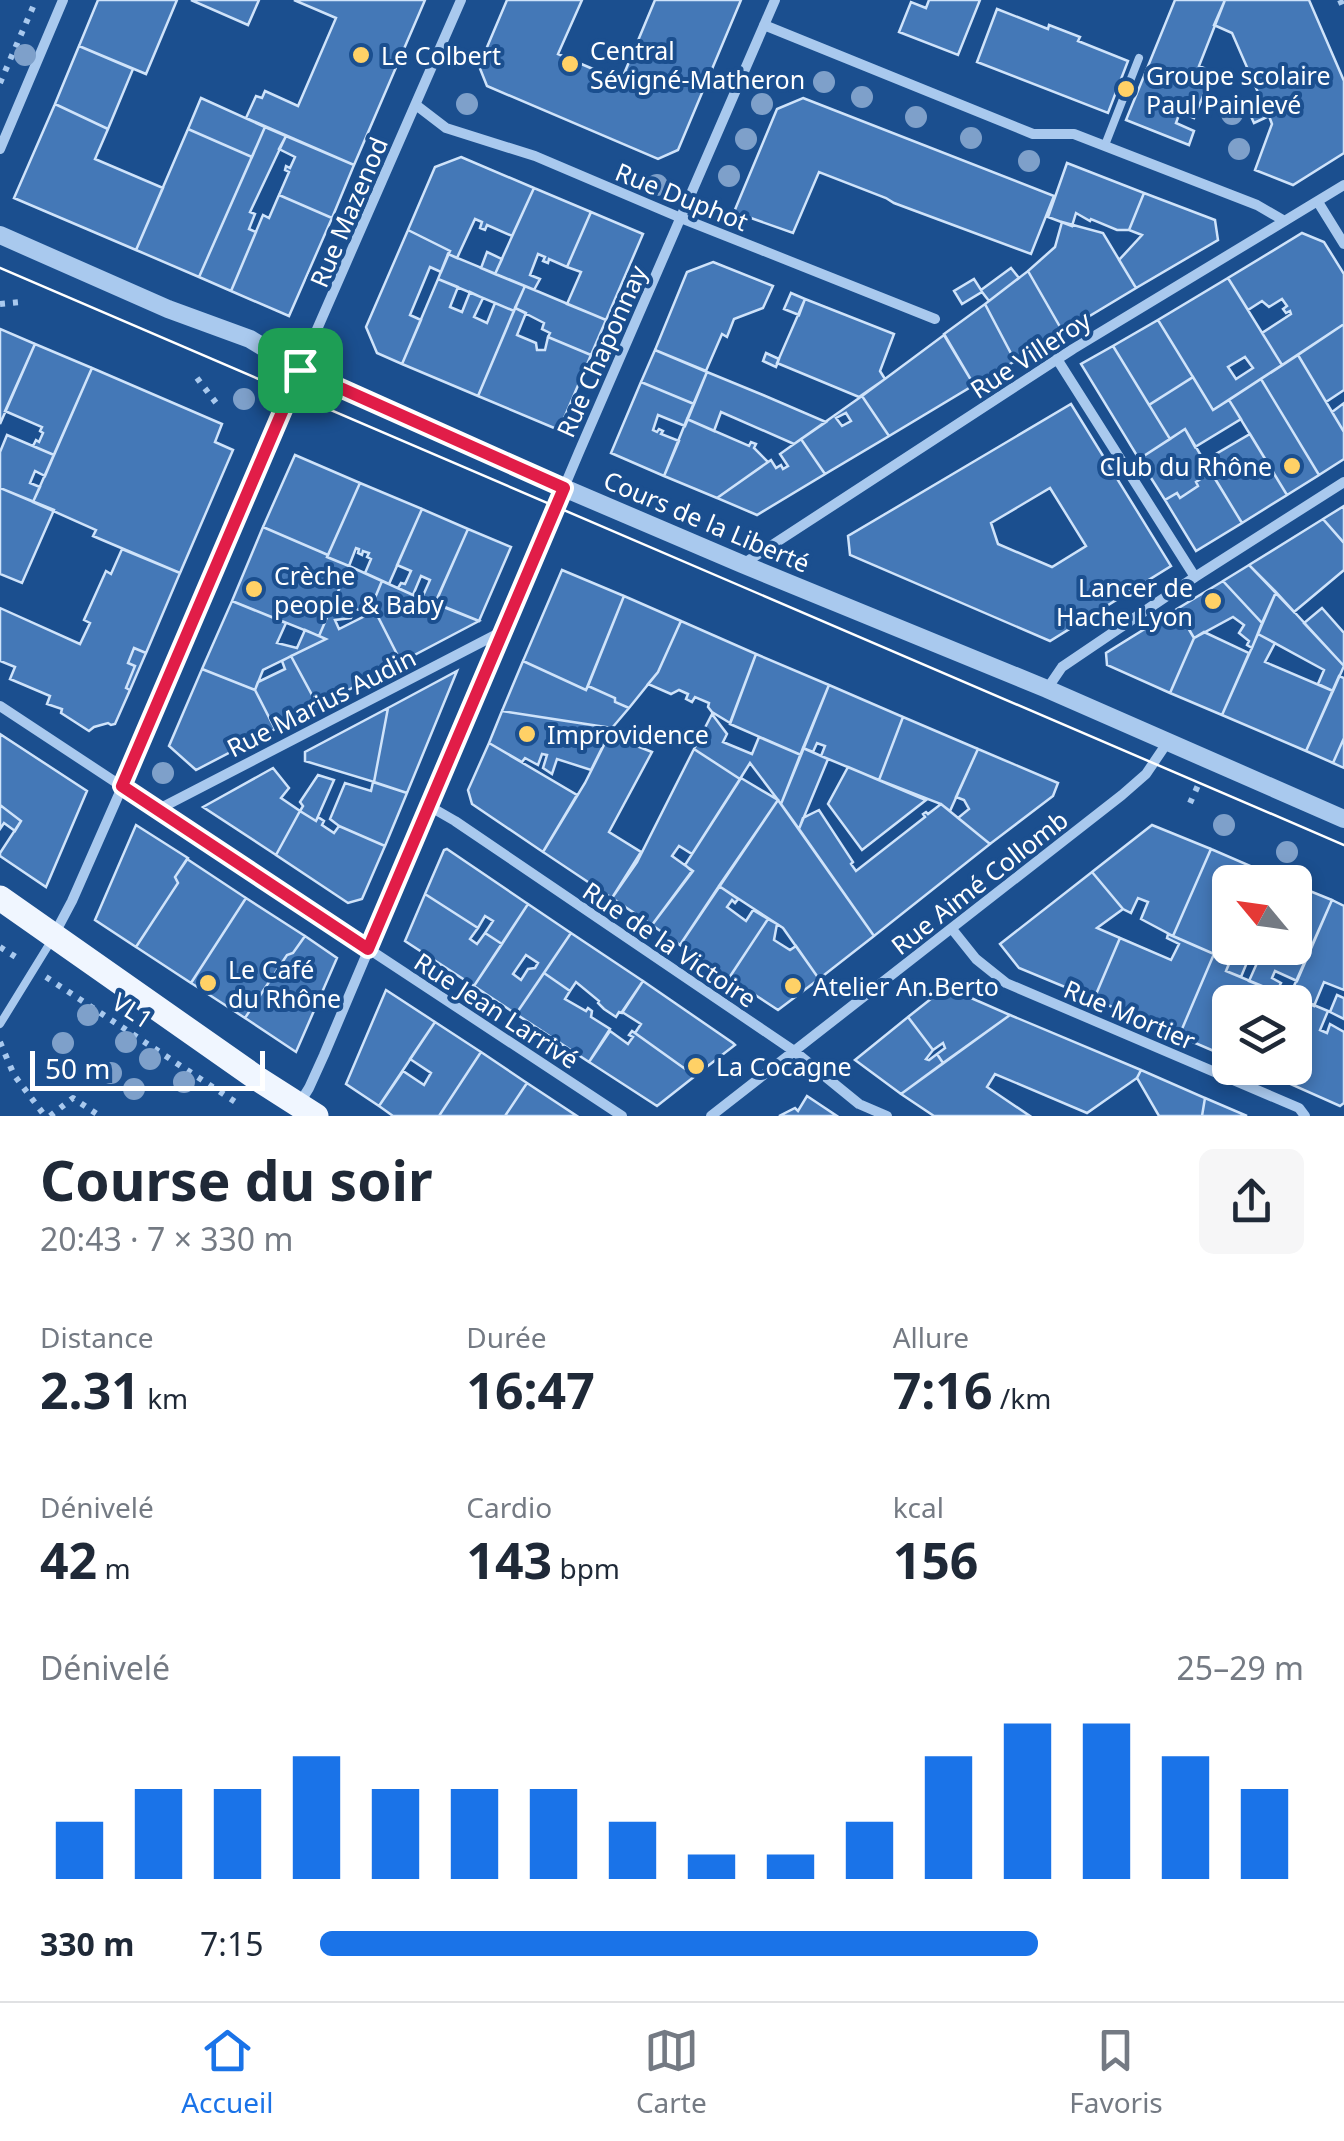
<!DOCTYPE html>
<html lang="fr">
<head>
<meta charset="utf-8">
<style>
	:root { --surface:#fff; --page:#f6f6f7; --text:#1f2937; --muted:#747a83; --line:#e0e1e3; --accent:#1a73e8 }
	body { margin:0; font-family:"Noto Sans",sans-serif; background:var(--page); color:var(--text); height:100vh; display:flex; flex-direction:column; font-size:38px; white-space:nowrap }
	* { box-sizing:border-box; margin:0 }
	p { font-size:32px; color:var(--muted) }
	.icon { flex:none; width:55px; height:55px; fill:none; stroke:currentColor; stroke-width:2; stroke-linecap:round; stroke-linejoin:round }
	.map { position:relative; height:1116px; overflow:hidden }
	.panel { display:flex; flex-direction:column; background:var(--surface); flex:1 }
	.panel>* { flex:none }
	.needle { width:65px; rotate:299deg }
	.tools { position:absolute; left:1212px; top:865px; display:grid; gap:20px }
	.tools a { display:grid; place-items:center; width:100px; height:100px; border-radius:15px; background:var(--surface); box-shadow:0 5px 15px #0003; font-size:50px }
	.scale { position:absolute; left:30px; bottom:25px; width:235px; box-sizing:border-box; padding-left:10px; border:5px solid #fff; border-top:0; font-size:28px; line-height:35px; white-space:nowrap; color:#fff; -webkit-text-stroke:8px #1b4f8f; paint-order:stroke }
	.pin { position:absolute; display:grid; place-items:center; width:85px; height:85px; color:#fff; margin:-42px; border-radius:20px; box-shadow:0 5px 15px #0006 }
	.round { display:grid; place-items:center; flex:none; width:105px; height:105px; border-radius:15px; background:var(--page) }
	.summary { display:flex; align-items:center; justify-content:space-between; height:170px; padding:0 40px }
	h1 { font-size:55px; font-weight:700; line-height:75px }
	.figures { display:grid; grid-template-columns:repeat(3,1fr); gap:15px; height:170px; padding:10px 40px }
	.figures div { display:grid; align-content:center }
	.figures b { font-size:50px; font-weight:700 }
	.figures small { font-size:28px; font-weight:400 }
	.figures p { font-size:28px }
	.chart { height:280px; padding:20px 40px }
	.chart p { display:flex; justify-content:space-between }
	.chart svg { width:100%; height:180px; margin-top:10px; stroke:var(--accent); stroke-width:6 }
	ul { padding:0 40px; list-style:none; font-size:32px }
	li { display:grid; grid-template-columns:160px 120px 1fr; align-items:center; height:75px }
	li i { height:25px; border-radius:12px; background:var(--accent) }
	.tab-bar { display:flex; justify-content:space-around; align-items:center; height:140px; border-top:2px solid var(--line); background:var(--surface); font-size:28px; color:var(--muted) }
	.tab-bar a { display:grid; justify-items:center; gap:5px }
	.tab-bar .selected { color:var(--accent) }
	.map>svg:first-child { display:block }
	.building { fill:#4478b7; stroke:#cfe3fa; stroke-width:2.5; fill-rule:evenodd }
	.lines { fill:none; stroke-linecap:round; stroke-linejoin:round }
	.path { stroke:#a9c9ee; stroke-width:6; stroke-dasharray:5 8; stroke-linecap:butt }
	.service { stroke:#a9c9ee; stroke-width:8 }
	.minor { stroke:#a9c9ee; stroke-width:10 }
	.tertiary { stroke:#a9c9ee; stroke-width:18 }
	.primary { stroke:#f0f6ff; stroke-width:25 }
	.tram { stroke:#fff; stroke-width:2.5 }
	.tree { fill:#7ea0ca }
	.route-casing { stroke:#fff; stroke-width:20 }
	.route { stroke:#e11d48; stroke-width:12 }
	.poi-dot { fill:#ffd166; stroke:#1b4f8f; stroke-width:4 }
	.labels { text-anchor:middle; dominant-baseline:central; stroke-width:8; stroke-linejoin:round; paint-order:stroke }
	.poi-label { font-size:25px; fill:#fff; stroke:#1b4f8f; text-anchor:start }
	.street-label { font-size:25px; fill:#fff; stroke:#1b4f8f }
</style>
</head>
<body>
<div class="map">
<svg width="1344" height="1116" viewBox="0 0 1344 1116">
	<rect width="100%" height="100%" fill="#1b4f8f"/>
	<!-- building -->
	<path class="building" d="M98 0H177L146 74 79 46Z
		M191 0H259L248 25Z
		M294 0H425L354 165 246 118 256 96 262 98 265 91 298 106 336 18Z
		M507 0H582L558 54 621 81 655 0H741L678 150 658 159 487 86 479 66Z
		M929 0H980L958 55 899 32 911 2 926 8Z
		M1175 0H1225L1199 66 1213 72 1194 118 1180 112 1176 123 1194 131 1189 145 1126 120Z
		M1225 0H1309L1344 81V153L1293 185 1255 170 1272 124 1269 116 1254 123 1245 103 1260 97 1232 33 1214 25Z
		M997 9 1048 29 1049 25 1080 37 1078 41 1128 61 1108 113 977 62Z
		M79 46 133 69 108 129 55 104Z
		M201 98 265 127 252 157 188 129Z
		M803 98 1054 196 1031 254 894 203 886 198 819 172 793 233 734 212 777 109Z
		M55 104 108 129 95 159 163 188 136 250 14 198Z
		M265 127 286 136 250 212 255 214 249 229 256 232 231 291 199 277Z
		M188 129 252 157 199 277 136 250Z
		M286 136 354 165 332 218 279 195 289 172 285 170 286 166 290 168 295 157 279 149Z
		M461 157 534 188 512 236 487 225 485 230 480 228 482 222 475 219 457 258 448 254 450 251 408 230 435 167Z
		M1067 163 1144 193 1129 230H1117L1091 219 1090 221 1076 213 1072 226 1048 217Z
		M534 188 591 212 567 267 549 259 548 263 543 261 545 257 538 254 530 275 540 279 534 290 495 274Z
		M1144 193 1215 220 1218 240 1136 288 1119 260 1142 235 1129 230Z
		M279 195 332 218 289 316 231 291 263 215 269 218Z
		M591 212 643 234 606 320 567 304 581 272 567 267Z
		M1062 222 1103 233 1136 288 1063 332 1028 271 1055 247Z
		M408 230 450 251 441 272 430 267 410 315 421 320 402 364 377 353 366 327Z
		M1302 233 1324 242 1344 274V324L1282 365 1262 333 1291 314 1290 311 1286 313 1283 309 1287 306 1282 299 1269 307 1262 301 1248 310 1228 278Z
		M487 252 502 259 495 274 481 268Z
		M448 254 525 286 514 311 438 279Z
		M713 262 773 286 763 308 734 319 727 337 722 334 706 371 655 350 687 272Z
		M1011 268 1019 278 989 301 982 292 962 304 954 291 974 279 981 290Z
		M1028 271 1063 332 1015 361 985 304Z
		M1228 278 1282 365 1213 410 1158 320ZM1245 357 1253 368 1236 379 1228 367Z
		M438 279 458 287 450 307 462 312 470 292 483 298 474 317 487 323 495 303 514 311 478 396 402 364Z
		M525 286 606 320 591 355 548 337 550 333 542 329 544 323 515 308Z
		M791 293 805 299 799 315 784 309Z
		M805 299 894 334 880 371 885 379 859 397 777 363Z
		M985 304 1015 361 974 385 944 334Z
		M515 308 526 313 517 335 536 343 537 350H545L548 337 591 355 559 430 478 396Z
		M1158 320 1193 377 1149 405 1113 346Z
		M1344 324V390L1326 402 1298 355Z
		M0 329 35 344 0 424Z
		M944 335 974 385 889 436 862 396Z
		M35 344 92 368 54 455 33 446 36 440 39 442 43 433 40 431 42 427 5 411Z
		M1113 346 1170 439 1139 459 1081 364Z
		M655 350 707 372 694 404 641 382Z
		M766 353 779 359 776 367 763 361Z
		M1298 355 1344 432V459L1319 475 1261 379Z
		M92 368 222 424 215 442 233 450 180 573 93 536 96 530 33 502Z
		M707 372 763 395 826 422 794 444 721 412 714 431 687 419Z
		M1193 377 1213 410 1229 400 1241 419 1195 447 1185 429 1170 439 1149 405Z
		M1261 379 1319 475 1287 495 1229 400Z
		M641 382 694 404 685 426 658 415 653 430 657 432 659 429 663 431 661 434 679 441 664 476 611 453Z
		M862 396 889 436 825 474 801 439ZM846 413 851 421 842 426 836 418Z
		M1344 403V432L1332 412Z
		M1071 404 1171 566 1050 641 850 555 848 536ZM1050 488 1086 546 1052 567 998 544 991 523Z
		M687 419 749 446 751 442 756 444 754 448 768 462 717 498 664 476Z
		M1185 429 1211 472 1196 482 1198 486 1180 498 1177 493 1165 500 1139 459Z
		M1250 434 1287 495 1242 523 1204 461Z
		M7 435 54 455 45 476 35 471 30 483 40 487 33 502 0 488V452Z
		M801 439 825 474 757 515 717 498 771 460 776 468 781 465 783 469 788 466 780 454Z
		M295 455 360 483 328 555 263 527Z
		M1211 472 1242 523 1196 551 1165 500 1177 493 1180 498 1198 486 1196 482Z
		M360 483 422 509 389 584 365 573 371 559 367 557 369 553 363 551 362 555 358 553 359 549 356 548 349 566 327 557Z
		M0 488 54 510 22 583 0 574Z
		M1344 506V543L1323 519Z
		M422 509 468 529 435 604 422 598 430 580 421 576 413 595 398 588 401 583 405 584 411 571 397 565Z
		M1323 519 1344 543V570L1294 612 1249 565Z
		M263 527 328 555 327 557 349 566 319 636 232 601Z
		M468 529 511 547 479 621 435 603Z
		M122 549 180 573 146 653 134 648 128 663 135 666 126 688 130 690 115 724 111 725 108 723 94 727 89 731 61 713 62 709 47 704 50 696 10 679 15 667 0 661V608L80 644 90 623 84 620 106 571 111 574Z
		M1249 565 1276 592 1262 623 1223 581Z
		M349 566 382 581 372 605 368 604 365 611 355 609 351 618 335 620 339 629 375 611 401 662 318 706 291 656 326 639 319 636Z
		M562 570 624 596 586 690 523 661Z
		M382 581 413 595 479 621 401 662 372 605Z
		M1223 581 1262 623 1252 648 1247 645 1249 641 1239 633 1244 625 1233 617 1194 638 1177 609Z
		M1276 592 1344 666 1333 691 1318 684 1324 670 1258 634Z
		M624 596 681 621 658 672 629 708 615 702V698L588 686Z
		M232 601 286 623 277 643 297 648 305 630 326 639 263 670 255 690 202 669Z
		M1322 608 1344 633V666L1304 623Z
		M1177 609 1194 638 1170 693 1107 665 1106 653Z
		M681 621 756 654 730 723 712 712 708 707 709 703 695 697 692 702 686 699 688 694 679 690 671 694 648 684 658 672Z
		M1204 632 1249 653 1222 715 1170 693 1194 638Z
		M1258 634 1275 643 1265 662 1333 691 1306 751 1222 715Z
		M134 648 146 653 130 690 126 688 135 666 128 663Z
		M756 654 829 685 801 755 730 724Z
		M291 656 318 706 275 729 255 690 258 682 285 669 282 661Z
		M523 661 586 690 588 686 615 698V702L629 708 612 728 502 711Z
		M202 669 255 690 275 729 196 770 169 746Z
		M457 671 407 793 374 782 388 708Z
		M1339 676 1344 678V738L1333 763 1306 751Z
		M829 685 903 717 879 780 821 756 825 746 817 743 813 752 803 748Z
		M388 708 374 782 305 761V752Z
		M502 711 566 721 612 728 591 770 557 759 552 774 543 768 547 755 542 754 538 765 525 758 522 762 489 743Z
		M712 714 727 734 723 742 752 754 759 737 801 755 781 804 750 763 740 779 694 749Z
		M903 717 978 749 950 811 941 804 879 780Z
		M0 734 87 791 46 887 0 856V853L21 821 0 805Z
		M609 735 652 752 609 832 641 852 612 898 543 852 585 783Z
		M1344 738V768L1333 763Z
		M489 743 577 795 543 852 472 804 468 790Z
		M803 748 828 759 799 829 781 804Z
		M694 749 740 779 692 854 679 846 672 856 693 871 652 925 612 898 637 862Z
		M978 749 1058 783 1053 796 990 844 958 818 969 809 964 800 956 797Z
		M848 767 921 798 926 800 862 850 828 804Z
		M273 768 289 788 281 798 300 811 276 855 203 807Z
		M318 775 334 780 316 821 300 811 303 806 300 802Z
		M741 778 778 800 680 945 652 925 692 871 685 865Z
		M373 782 407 793 385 846 339 826 330 819 345 783 371 791Z
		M778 800 874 936 819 979 783 928 719 886Z
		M941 804 990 844 874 936 799 829 803 818 819 810 853 862 851 864 856 871 925 817 923 814 926 812 928 814Z
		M0 805 21 821 15 831 4 823 0 829Z
		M300 811 316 821 318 817 324 821 322 825 334 833 339 826 385 846 362 899 348 903 276 855Z
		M136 825 188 858 175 877 178 883 136 947 95 920Z
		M1152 825 1211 849 1173 936 1141 919 1148 902 1138 898 1131 913 1123 909 1092 872Z
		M447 849 528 904 502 944 485 933 493 921 485 916 478 928 425 894 444 850Z
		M1211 849 1269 874 1265 882H1230V948H1236L1230 961 1173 936Z
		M187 859 246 898 191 983 136 947 178 883 175 877Z
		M1092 872 1123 909 1097 928 1120 938 1094 999 1019 968 1000 944Z
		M1269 874 1290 882H1265Z
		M1295 885 1332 900 1297 981 1275 971 1272 978 1281 983 1276 992 1249 981 1257 963 1248 960 1241 977 1226 971 1236 948H1295Z
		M719 886 738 899 735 903 732 900 727 907 746 921 753 910 768 919 729 978 680 945Z
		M425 894 478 928 470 939 477 944 485 933 502 944 474 986 405 941Z
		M246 898 305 936 293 953 287 955 245 1018 191 983Z
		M1332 900 1344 906V990L1324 982 1314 1006 1290 995Z
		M528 904 571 933 516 1014 474 986ZM526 955 538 963 535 968 528 969 521 980 513 974Z
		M768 919 777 924 774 940 790 950 796 946 819 979 778 1010 729 978Z
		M571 933 643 981 622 1013 619 1012 616 1017 604 1009 598 1003 599 1001 576 982 570 991 544 973Z
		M1168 934 1214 954 1179 1036 1094 999 1120 938 1171 960 1179 944 1167 938Z
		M305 936 337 958 296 1052 245 1018 287 955 293 953Z
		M1214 954 1230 961 1226 971 1279 993 1275 1002H1230V1058L1179 1036Z
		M544 973 570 991 565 999 586 1011 588 1008 592 1011 591 1017 610 1029 589 1062 516 1014Z
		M643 981 733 1043 735 1045 695 1076 635 1033 641 1024 622 1012Z
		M946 987 1010 1015 943 1063 937 1054 945 1048 943 1043 933 1050 908 1017Z
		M386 990 435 1022 379 1106 346 1084Z
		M1290 995 1328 1011 1320 1030 1327 1033 1330 1024 1344 1032V1103L1340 1106 1257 1069 1258 1068H1295V1002H1287Z
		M1337 995 1344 998V1019L1330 1012Z
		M1010 1015 1141 1070 1137 1078 1087 1113 995 1074 987 1087 1030 1116H934L901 1094Z
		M908 1017 933 1050 926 1059 929 1060 937 1054 943 1063 901 1094 855 1060Z
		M435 1022 481 1052 439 1116H393L379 1106 403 1071 424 1085 431 1073 410 1059Z
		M610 1031 628 1044 633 1037 629 1035 632 1031 695 1076 657 1106 589 1062Z
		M481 1052 527 1083 505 1116H439Z
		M1141 1070 1205 1098 1202 1116H1159L1137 1078Z
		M527 1083 577 1116H505Z
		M807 1096 837 1116H779L795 1108 798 1111Z
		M1205 1098 1247 1116H1202Z"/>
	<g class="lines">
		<!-- path -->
		<path class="path" d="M1340 0 1344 9
			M0 83 36 0
			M0 304 21 302
			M197 378 220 408
			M1190 803 1200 781
			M0 947 19 959
			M46 977 240 1105
			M0 1042 14 1075 45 1116
			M50 1116 73 1098 100 1116"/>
		<!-- service -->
		<path class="service" d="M1105 145 1139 58
			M0 1024 53 938"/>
		<!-- minor -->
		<path class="minor" d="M764 25 1033 134H1074L1257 205 1283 220
			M416 105 446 128 535 156 681 218 935 319
			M0 149 63 0
			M1318 202 1344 244
			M1057 359 1195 577
			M743 564 1073 349 1344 185
			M1047 689 1062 667 1195 577 1344 482
			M0 706 622 1116
			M429 806 455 821 794 1051 859 1104 887 1116
			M157 810 503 631
			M952 929 976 959 1006 983 1299 1108 1305 1116
			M55 933 72 901 134 760 266 446 461 0
			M299 1104 309 1088 324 1055 579 452 775 0
			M711 1116 1122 795 1146 774 1167 743"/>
		<!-- tertiary -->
		<path class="tertiary" d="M0 235 168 309 250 339 300 370 564 488 742 564 1047 689 1344 819"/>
		<!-- primary -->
		<path class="primary" d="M0 898 258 1079 316 1116"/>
		<!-- tram -->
		<path class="tram" d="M0 268 1344 845"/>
	</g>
	<!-- trees -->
	<g class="tree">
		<circle cx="25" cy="55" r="11"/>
		<circle cx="824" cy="82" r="11"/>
		<circle cx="862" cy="97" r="11"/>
		<circle cx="467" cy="104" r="11"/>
		<circle cx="762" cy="104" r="11"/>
		<circle cx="1232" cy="114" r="11"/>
		<circle cx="916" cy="117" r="11"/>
		<circle cx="971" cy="138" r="11"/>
		<circle cx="746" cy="139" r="11"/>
		<circle cx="1239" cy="149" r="11"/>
		<circle cx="1029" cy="161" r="11"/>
		<circle cx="729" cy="176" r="11"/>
		<circle cx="657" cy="185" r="11"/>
		<circle cx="244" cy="399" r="11"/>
		<circle cx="163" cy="773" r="11"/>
		<circle cx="1224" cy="825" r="11"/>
		<circle cx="1287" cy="852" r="11"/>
		<circle cx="88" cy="1015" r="11"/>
		<circle cx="126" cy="1042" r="11"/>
		<circle cx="63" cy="1043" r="11"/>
		<circle cx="150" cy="1059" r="11"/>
		<circle cx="111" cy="1073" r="11"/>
		<circle cx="184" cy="1082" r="11"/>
		<circle cx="134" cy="1089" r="11"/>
	</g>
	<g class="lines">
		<!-- route casing -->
		<g class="route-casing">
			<path id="route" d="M300 370 564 488 368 949 122 786Z"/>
		</g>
		<!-- route -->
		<use href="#route" class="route"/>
	</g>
	<!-- markers -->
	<g class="poi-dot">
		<circle cx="361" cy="55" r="10"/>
		<circle cx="570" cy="64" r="10"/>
		<circle cx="1126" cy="89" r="10"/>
		<circle cx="1292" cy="466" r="10"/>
		<circle cx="254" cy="589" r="10"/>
		<circle cx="1213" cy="601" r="10"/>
		<circle cx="527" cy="734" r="10"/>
		<circle cx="208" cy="983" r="10"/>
		<circle cx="793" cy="986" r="10"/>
		<circle cx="696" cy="1066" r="10"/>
	</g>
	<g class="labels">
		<!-- poi labels -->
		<g class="poi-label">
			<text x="590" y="50">Central<tspan x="590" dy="29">Sévigné-Matheron</tspan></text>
			<text x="381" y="55">Le Colbert</text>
			<text x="1146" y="75">Groupe scolaire<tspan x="1146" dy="29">Paul Painlevé</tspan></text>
			<text x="1272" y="466" text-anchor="end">Club du Rhône</text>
			<text x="274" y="575">Crèche<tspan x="274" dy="29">people &amp; Baby</tspan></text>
			<text x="1193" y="587" text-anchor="end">Lancer de<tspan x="1193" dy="29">Hache Lyon</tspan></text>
			<text x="547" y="734">Improvidence</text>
			<text x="228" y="969">Le Café<tspan x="228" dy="29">du Rhône</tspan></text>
			<text x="813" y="986">Atelier An.Berto</text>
			<text x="716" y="1066">La Cocagne</text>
		</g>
		<!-- street labels -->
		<g class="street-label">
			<text transform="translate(682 196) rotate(22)">Rue Duphot</text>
			<text transform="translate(348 212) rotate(-67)">Rue Mazenod</text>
			<text transform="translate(601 351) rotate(-66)">Rue Chaponnay</text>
			<text transform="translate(1030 354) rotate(-33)">Rue Villeroy</text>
			<text transform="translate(707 521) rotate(23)">Cours de la Liberté</text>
			<text transform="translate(321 702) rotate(-27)">Rue Marius Audin</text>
			<text transform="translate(979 882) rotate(-38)">Rue Aimé Collomb</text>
			<text transform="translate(670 944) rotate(34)">Rue de la Victoire</text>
			<text transform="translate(133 1010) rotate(33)">VL1</text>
			<text transform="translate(497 1010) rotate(33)">Rue Jean Larrivé</text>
			<text transform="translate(1130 1014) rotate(23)">Rue Mortier</text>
		</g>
	</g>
</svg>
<div class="tools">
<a><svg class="needle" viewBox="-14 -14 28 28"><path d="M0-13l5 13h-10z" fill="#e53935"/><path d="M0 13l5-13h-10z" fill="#747a83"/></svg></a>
<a><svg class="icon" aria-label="layers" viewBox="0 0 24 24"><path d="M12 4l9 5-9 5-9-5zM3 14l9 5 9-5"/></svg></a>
</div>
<div class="scale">50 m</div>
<div class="pin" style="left:300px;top:370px;background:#1e9e55"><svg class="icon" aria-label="arrive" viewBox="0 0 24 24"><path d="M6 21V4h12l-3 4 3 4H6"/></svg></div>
</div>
<section class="panel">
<div class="summary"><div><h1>Course du soir</h1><p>20:43 · 7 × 330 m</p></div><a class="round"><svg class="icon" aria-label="share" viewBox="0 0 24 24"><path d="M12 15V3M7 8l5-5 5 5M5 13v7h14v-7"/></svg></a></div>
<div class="figures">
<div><p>Distance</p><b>2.31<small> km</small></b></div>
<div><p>Durée</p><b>16:47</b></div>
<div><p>Allure</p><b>7:16<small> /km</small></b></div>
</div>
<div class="figures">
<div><p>Dénivelé</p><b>42<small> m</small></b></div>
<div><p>Cardio</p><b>143<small> bpm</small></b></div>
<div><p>kcal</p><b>156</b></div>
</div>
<div class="chart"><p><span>Dénivelé</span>25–29 m</p>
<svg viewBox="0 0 160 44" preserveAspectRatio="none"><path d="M5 44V30M15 44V22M25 44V22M35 44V14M45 44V22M55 44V22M65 44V22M75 44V30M85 44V38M95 44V38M105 44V30M115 44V14M125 44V6M135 44V6M145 44V14M155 44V22"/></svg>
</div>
<ul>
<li><b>330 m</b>7:15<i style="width:73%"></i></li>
</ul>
</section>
<nav class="tab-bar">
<a class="selected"><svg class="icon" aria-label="home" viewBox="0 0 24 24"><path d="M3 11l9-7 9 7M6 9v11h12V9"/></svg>Accueil</a>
<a><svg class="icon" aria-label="map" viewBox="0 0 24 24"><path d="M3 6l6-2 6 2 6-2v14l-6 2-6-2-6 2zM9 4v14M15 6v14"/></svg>Carte</a>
<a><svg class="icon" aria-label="saved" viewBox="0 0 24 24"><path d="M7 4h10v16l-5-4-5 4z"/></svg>Favoris</a>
</nav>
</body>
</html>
